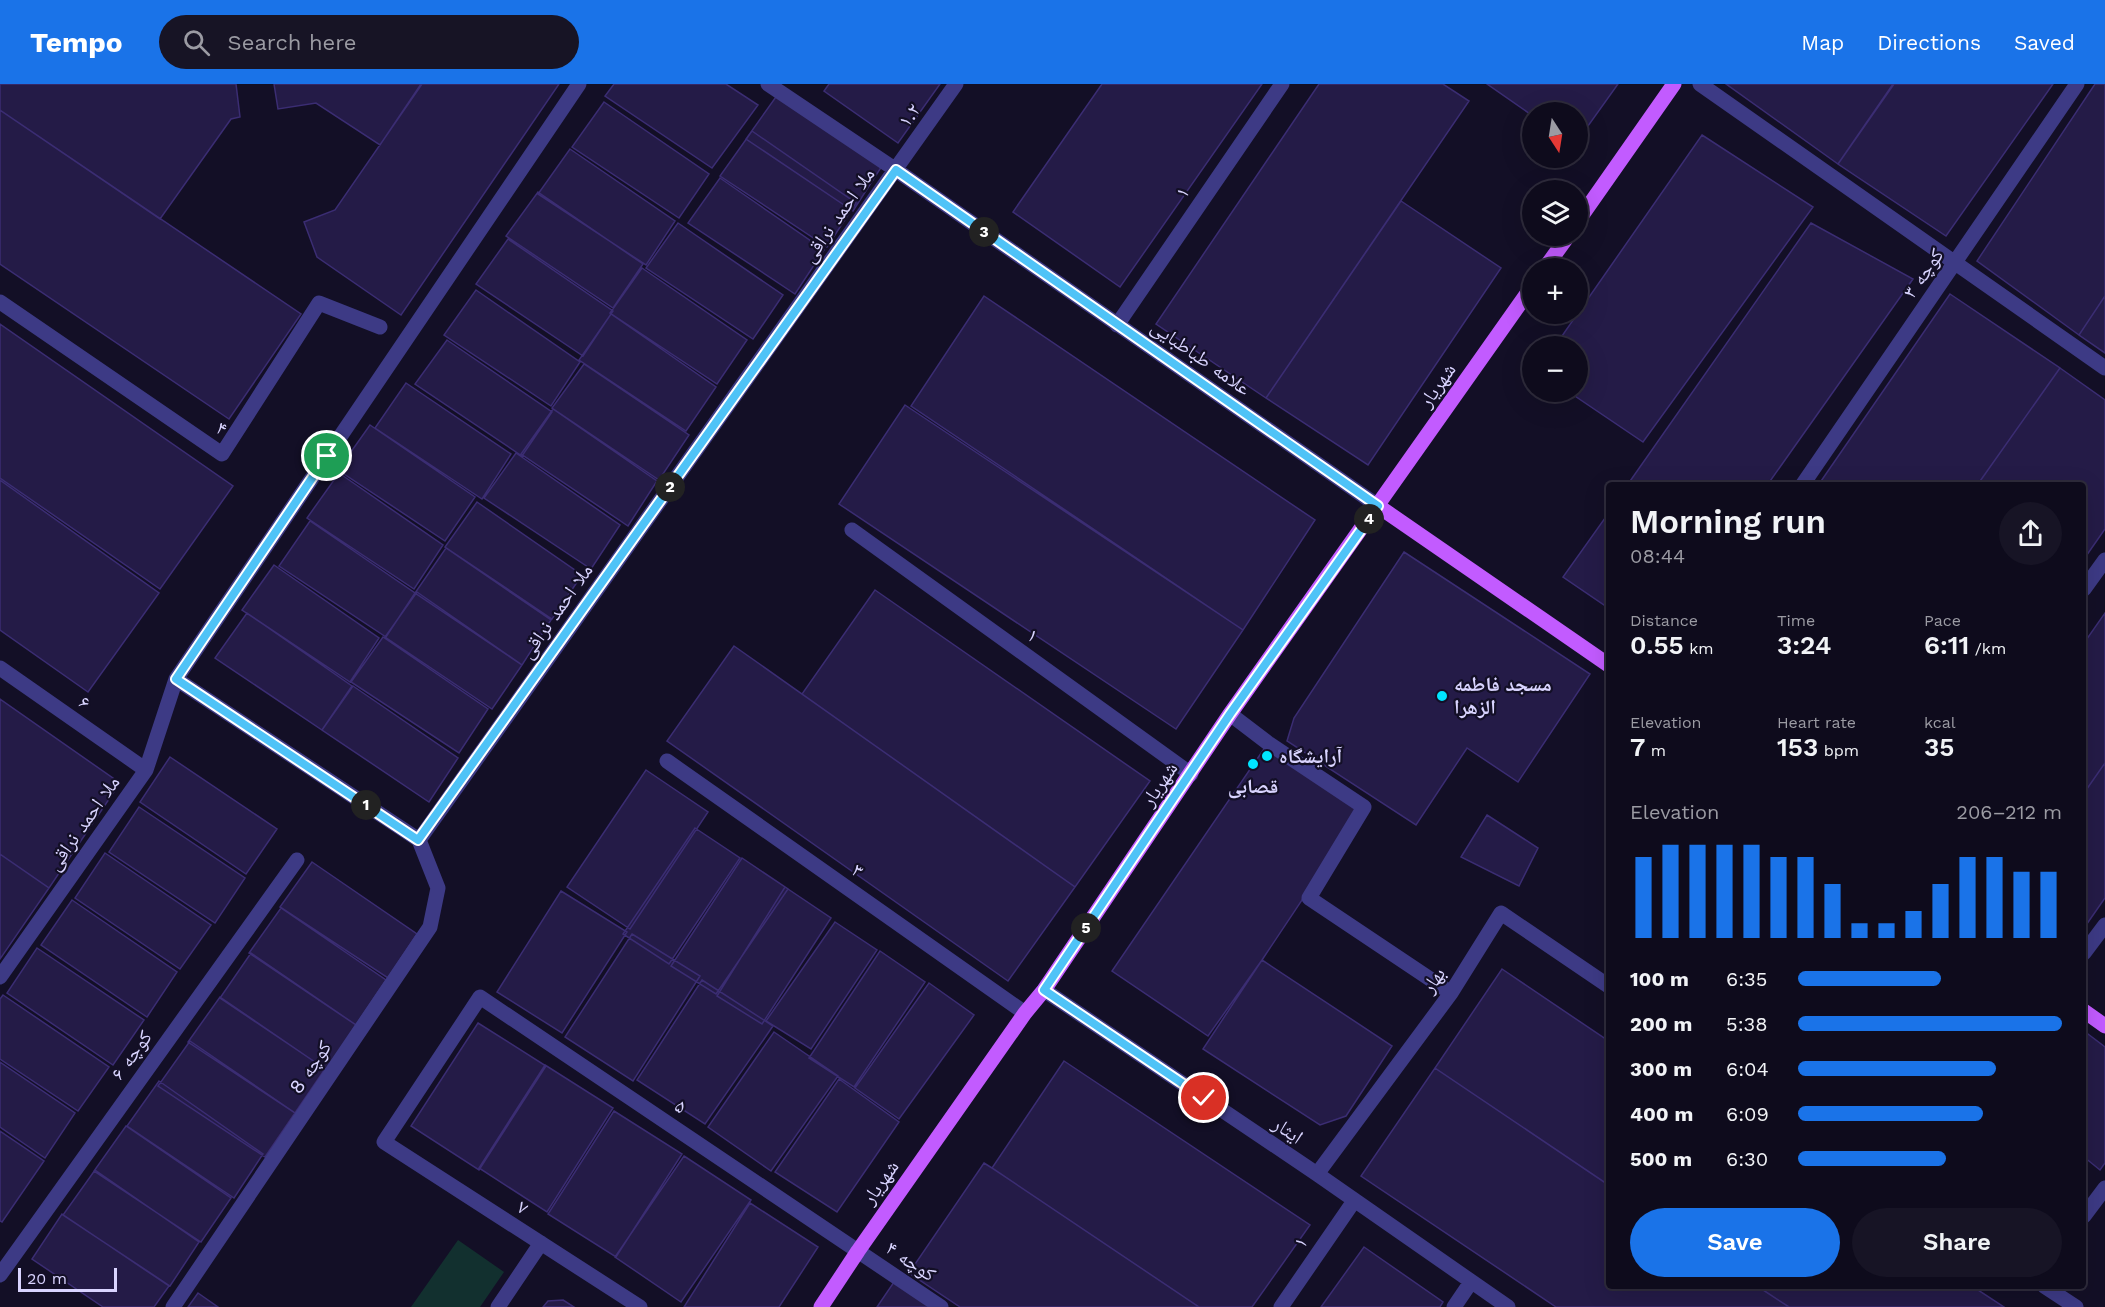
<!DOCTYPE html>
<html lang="en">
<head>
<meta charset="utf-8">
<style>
	:root { --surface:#0e0b1c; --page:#171425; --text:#f1f3f6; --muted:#9b9ba3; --line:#2e2b3b; --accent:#1a73e8 }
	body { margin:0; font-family:"Work Sans","Noto Naskh Arabic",sans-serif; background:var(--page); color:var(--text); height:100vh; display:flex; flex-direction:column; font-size:22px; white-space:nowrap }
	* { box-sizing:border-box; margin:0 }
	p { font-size:20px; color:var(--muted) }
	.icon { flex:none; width:33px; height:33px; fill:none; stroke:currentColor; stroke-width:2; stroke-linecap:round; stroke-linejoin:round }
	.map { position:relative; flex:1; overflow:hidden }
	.details { position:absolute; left:1606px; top:398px; width:480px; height:807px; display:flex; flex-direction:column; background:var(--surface); border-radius:6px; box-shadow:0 6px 24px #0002,0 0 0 2px var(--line) }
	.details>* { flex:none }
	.needle { width:39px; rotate:168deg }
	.fabs { position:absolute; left:1522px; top:18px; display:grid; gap:12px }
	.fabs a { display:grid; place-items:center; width:66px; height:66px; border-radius:50%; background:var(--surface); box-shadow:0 6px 24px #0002,0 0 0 2px var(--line); font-size:30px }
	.scale { position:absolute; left:18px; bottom:15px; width:99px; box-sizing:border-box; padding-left:6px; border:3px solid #d9d4ff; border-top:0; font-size:16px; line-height:21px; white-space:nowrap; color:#d9d4ff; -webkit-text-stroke:4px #130f26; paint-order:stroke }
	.pin { position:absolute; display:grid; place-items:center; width:51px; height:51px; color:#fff; margin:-26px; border:3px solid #fff; border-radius:50%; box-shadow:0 2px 6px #0007 }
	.km { position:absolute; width:30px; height:30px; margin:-15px; border-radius:50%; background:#222; color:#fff; font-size:16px; line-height:30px; text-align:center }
	.round { display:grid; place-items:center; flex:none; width:63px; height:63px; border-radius:32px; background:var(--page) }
	.overview { display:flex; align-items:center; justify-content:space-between; height:102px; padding:0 24px }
	h1 { font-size:33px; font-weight:600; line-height:45px }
	.metrics { display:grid; grid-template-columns:repeat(3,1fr); gap:9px; height:102px; padding:6px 24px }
	.metrics div { display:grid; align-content:center }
	.metrics b { font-size:26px; font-weight:600 }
	.metrics small { font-size:16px; font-weight:400 }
	.metrics p { font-size:16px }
	.chart { height:168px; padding:12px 24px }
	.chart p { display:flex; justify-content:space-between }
	.chart svg { width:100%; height:108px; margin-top:6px; stroke:var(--accent); stroke-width:6 }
	.button { display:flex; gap:12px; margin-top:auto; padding:12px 24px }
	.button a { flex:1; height:69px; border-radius:36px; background:var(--accent); color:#fff; font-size:24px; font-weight:600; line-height:69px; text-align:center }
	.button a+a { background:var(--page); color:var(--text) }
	ul { padding:0 24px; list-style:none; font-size:20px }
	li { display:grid; grid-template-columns:96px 72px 1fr; align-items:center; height:45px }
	li i { height:15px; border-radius:8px; background:var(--accent) }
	header { display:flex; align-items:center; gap:36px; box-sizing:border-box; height:84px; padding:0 30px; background:var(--accent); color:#fff }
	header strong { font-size:28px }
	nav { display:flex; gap:33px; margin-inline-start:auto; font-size:21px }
	.search { width:420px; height:54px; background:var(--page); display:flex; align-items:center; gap:15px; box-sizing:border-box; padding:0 21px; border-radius:33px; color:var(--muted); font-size:22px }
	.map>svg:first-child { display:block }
	.green { fill:#12302f }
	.building { fill:#241b47; stroke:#3b2d73; stroke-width:1.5 }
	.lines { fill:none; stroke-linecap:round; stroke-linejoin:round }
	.minor { stroke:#3d3a85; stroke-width:15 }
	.major { stroke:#c25bff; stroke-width:15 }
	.route-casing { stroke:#fff; stroke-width:12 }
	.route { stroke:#4fc3f7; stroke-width:8 }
	.poi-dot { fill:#00e5ff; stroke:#130f26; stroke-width:2 }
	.labels { text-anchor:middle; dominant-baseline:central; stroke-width:4.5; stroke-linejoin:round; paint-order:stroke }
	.street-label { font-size:20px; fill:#d9d4ff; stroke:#130f26 }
	.poi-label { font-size:20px; font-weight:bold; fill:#d9d4ff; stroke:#130f26; text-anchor:start }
</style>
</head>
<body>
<header>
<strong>Tempo</strong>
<div class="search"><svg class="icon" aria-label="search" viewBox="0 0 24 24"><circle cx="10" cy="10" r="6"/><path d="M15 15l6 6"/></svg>Search here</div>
<nav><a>Map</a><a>Directions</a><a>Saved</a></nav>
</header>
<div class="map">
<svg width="2105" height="1223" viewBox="0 0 2105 1223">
	<rect width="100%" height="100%" fill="#130f26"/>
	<!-- green -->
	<path class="green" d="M458 1156 504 1188 480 1223H411Z"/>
	<!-- building -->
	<path class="building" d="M0 0H236L240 33 231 35 160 135 0 26Z
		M274 0H421L380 61 316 19 278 25Z
		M422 0H559L401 231 317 173 304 138 335 126Z
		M614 0H726L758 21 712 84 605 12Z
		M829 0H940L898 59 824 7Z
		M1102 0H1262L1120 203 1013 128Z
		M1319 0H1443L1469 17 1266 314 1156 240Z
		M1487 0H1618L1578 56V28H1533V32Z
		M1726 0H1893L1838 80Z
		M1894 0H2053L1946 152 1838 80Z
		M2095 0H2105V212L2079 251 1977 177Z
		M778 10 882 82 853 127 746 55Z
		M604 18 709 90 679 134 572 63Z
		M0 26 301 230 229 335 0 180Z
		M752 47 856 119 827 163 720 92Z
		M1702 51 1813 123 1643 358 1569 308H1578V262H1555Z
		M570 65 675 137 646 181 538 110Z
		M720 94 824 166 795 210 688 139Z
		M538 108 643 180 613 224 506 152Z
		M1401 117 1501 184 1368 381 1266 314Z
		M678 139 783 211 753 255 646 184Z
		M1811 139 1913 195 1768 400H1628Z
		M508 155 613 227 583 272 476 200Z
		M642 184 747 256 717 300 610 229Z
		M476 206 580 278 551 322 444 251Z
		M1950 210 2060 284 1978 400H1819Z
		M984 212 1315 436 1243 546 911 322Z
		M2105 212V269L2079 251Z
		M611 230 716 303 686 347 579 276Z
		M0 240 233 402 160 505 0 394Z
		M447 256 552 328 522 372 415 300Z
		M584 280 689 351 659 396 552 324Z
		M2060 284 2105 316V445L2084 475V400H1978Z
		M406 299 511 370 482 415 375 344Z
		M905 321 1243 546 1176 645 839 420Z
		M553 325 657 397 628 442 521 370Z
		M370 341 475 413 445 457 338 386Z
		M516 369 620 441 591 485 484 414Z
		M339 389 443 461 414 505 307 434Z
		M0 396 159 509 88 608 0 546Z
		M477 418 582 491 552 535 445 463Z
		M1610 427V525L1563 493Z
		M310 437 415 509 386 553 279 482Z
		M446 464 551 536 522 581 415 509Z
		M1404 468 1590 590 1518 698 1467 664 1416 741 1287 657 1294 634Z
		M274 481 379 554 350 598 242 526Z
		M875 506 1150 697 1075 803 802 610Z
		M417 508 522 581 492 625 385 553Z
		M247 529 352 602 322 646 215 574Z
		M2105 529V679L2084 709V559Z
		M383 553 488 625 459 669 351 598Z
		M734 562 1075 803 1008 897 667 657Z
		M353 602 458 674 429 718 322 646Z
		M0 615 120 699 49 804 0 770Z
		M1268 659 1364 723 1262 876 1208 952 1112 887Z
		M170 673 277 745 246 790 140 718Z
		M2105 679V814L2084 844V709Z
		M646 686 708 728 630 845 567 803Z
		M139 723 245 794 215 839 109 768Z
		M1487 731 1538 764 1519 802 1461 773Z
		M695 744 740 774 669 880 623 850Z
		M105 769 211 841 180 885 75 814Z
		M0 770 49 804 0 875Z
		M742 774 788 805 716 910 671 882Z
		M312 778 417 850 388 894 280 823Z
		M785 803 831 834 762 940 717 912Z
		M561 807 627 848 562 949 497 908Z
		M72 816 177 888 147 933 41 861Z
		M281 824 386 896 356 941 249 869Z
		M835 838 877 866 811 965 766 937Z
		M632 850 700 892 633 997 565 953Z
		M37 864 144 936 113 981 7 909Z
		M880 867 925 898 854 1003 809 974Z
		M251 869 356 941 327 986 220 914Z
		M1262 876 1392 962 1346 1032 1320 1041 1203 965Z
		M1502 885 1610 958V1102L1435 984Z
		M702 896 773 942 705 1040 637 996Z
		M929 899 974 931 899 1035 855 1004Z
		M3 911 109 983 78 1027 0 975V915Z
		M220 913 325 985 295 1029 188 958Z
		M478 939 546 982 479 1086 411 1042Z
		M2084 947 2105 963V1079L2100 1086 2084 1073Z
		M774 948 838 992 771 1087 708 1043Z
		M190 957 295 1029 265 1073 158 1002Z
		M1064 977 1310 1141 1252 1223H1199L992 1084Z
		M0 978 75 1029 45 1074 0 1043Z
		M545 981 613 1024 547 1128 479 1084Z
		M1435 984 1610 1102V1202H1757L1789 1223H1556L1361 1092Z
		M839 995 899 1038 837 1128 775 1088Z
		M159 997 263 1070 234 1114 127 1042Z
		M614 1027 682 1070 616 1173 548 1130Z
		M126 1042 231 1114 201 1158 94 1087Z
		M0 1047 44 1077 2 1138 0 1137Z
		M684 1072 751 1116 681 1218 615 1173Z
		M984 1079 992 1084 1199 1223H960L909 1189Z
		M95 1086 199 1158 170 1202 63 1131Z
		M750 1119 818 1163 779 1223H684Z
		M62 1130 169 1202 154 1223H103L32 1175Z
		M1364 1163 1443 1218 1440 1223H1321Z
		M894 1198 931 1223H877Z
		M1757 1202H1972L2004 1223H1789Z
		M198 1209 218 1223H188Z
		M563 1216 574 1223H543L548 1217Z"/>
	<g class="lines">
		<!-- minor -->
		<path class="minor" d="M768 0 896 86 1378 422
			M1700 0 2105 284
			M0 218 222 370 319 219 380 243
			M1117 241 1282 0
			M1803 400 2077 0
			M852 446 1191 690
			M2084 505 2105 476
			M0 584 146 686
			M176 595 419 756 956 0
			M1230 630 1268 659 1364 723 1309 814 1451 909
			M667 677 1025 929
			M2084 869 2105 841
			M0 893 146 686 176 595 579 0
			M1044 906 1317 1090 1508 1223
			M1317 1090 1451 909 1501 829 1610 903
			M2084 1132 2105 1104
			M0 1191 297 776
			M2044 1202 2076 1223
			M173 1223 430 843 438 804 419 756
			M498 1223 541 1159
			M640 1223 384 1058 480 913 941 1223
			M1281 1223 1354 1117
			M1454 1223 1471 1198"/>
		<!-- major -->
		<path class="major" d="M1578 137 1674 0
			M1545 184 1568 152
			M1378 422 1610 582
			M2084 927 2105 942
			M821 1223 858 1167 1025 929 1044 906 1230 630 1533 201"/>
	</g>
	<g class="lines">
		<!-- route casing -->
		<g class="route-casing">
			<path id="route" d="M327 372 176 595 418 756 896 86 1378 422 1230 630 1044 906 1204 1014"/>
		</g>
		<!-- route -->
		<use href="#route" class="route"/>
	</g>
	<!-- markers -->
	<g class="poi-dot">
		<circle cx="1442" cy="612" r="6"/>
		<circle cx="1267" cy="672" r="6"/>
		<circle cx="1253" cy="680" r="6"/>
	</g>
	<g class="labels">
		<!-- street labels -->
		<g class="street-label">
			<text transform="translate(909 31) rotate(-55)">۱.۲</text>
			<text transform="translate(1182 108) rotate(-56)">۱</text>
			<text transform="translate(838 131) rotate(-55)">ملا احمد نراقی</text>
			<text transform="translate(1923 189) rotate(-55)">کوچه ۳</text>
			<text transform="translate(1201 273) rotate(35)">علامه طباطبایی</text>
			<text transform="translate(1437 301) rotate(-55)">شهریار</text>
			<text transform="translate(222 344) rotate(30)">۴</text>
			<text transform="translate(556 527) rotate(-55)">ملا احمد نراقی</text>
			<text transform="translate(1033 551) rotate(36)">۱</text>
			<text transform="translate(85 618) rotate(35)">۶</text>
			<text transform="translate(1159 700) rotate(-56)">شهریار</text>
			<text transform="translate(83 739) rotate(-55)">ملا احمد نراقی</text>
			<text transform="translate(858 786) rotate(35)">۳</text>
			<text transform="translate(1433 896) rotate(-56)">بهار</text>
			<text transform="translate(131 971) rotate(-54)">کوچه ۶</text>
			<text transform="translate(310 983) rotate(-56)">کوچه 8</text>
			<text transform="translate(681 1022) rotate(34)">۵</text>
			<text transform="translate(1288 1046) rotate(34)">ایثار</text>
			<text transform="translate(880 1098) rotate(-55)">شهریار</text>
			<text transform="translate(523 1123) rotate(33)">۷</text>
			<text transform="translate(1300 1158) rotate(-55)">۱</text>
			<text transform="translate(911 1177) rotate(34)">کوچه ۴</text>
		</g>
		<!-- poi labels -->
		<g class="poi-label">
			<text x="1454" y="600">مسجد فاطمه<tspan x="1454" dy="23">الزهرا</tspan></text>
			<text x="1279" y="672">آرایشگاه</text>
			<text x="1253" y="702" text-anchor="middle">قصابی</text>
		</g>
	</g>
</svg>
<div class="fabs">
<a><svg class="needle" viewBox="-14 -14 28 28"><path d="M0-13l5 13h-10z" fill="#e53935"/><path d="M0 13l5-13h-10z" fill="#9b9ba3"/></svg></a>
<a><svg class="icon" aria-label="layers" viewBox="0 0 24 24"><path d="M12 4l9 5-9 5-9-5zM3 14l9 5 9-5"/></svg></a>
<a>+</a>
<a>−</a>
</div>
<div class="scale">20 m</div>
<div class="pin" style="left:327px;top:372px;background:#1e9e55"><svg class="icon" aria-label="arrive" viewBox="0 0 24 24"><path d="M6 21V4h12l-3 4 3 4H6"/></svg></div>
<div class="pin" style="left:1204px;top:1014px;background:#d93025"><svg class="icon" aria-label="check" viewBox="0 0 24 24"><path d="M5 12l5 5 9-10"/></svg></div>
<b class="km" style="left:366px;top:721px">1</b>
<b class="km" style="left:670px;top:403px">2</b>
<b class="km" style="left:984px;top:148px">3</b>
<b class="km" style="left:1369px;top:435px">4</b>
<b class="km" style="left:1086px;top:844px">5</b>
<section class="details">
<div class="overview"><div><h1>Morning run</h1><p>08:44</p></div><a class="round"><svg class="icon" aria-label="share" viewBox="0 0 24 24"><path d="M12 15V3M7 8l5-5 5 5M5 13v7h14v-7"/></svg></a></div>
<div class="metrics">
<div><p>Distance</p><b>0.55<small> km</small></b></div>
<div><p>Time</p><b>3:24</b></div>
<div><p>Pace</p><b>6:11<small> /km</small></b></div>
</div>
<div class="metrics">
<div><p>Elevation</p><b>7<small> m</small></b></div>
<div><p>Heart rate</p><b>153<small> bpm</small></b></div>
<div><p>kcal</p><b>35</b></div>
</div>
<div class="chart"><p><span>Elevation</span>206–212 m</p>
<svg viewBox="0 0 160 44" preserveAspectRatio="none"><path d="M5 44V11M15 44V6M25 44V6M35 44V6M45 44V6M55 44V11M65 44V11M75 44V22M85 44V38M95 44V38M105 44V33M115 44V22M125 44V11M135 44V11M145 44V17M155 44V17"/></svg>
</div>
<ul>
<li><b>100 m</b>6:35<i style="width:54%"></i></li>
<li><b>200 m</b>5:38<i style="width:100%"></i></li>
<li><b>300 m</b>6:04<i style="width:75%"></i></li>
<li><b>400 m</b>6:09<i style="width:70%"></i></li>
<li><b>500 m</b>6:30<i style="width:56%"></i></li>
</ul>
<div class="button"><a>Save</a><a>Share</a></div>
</section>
</div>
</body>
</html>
